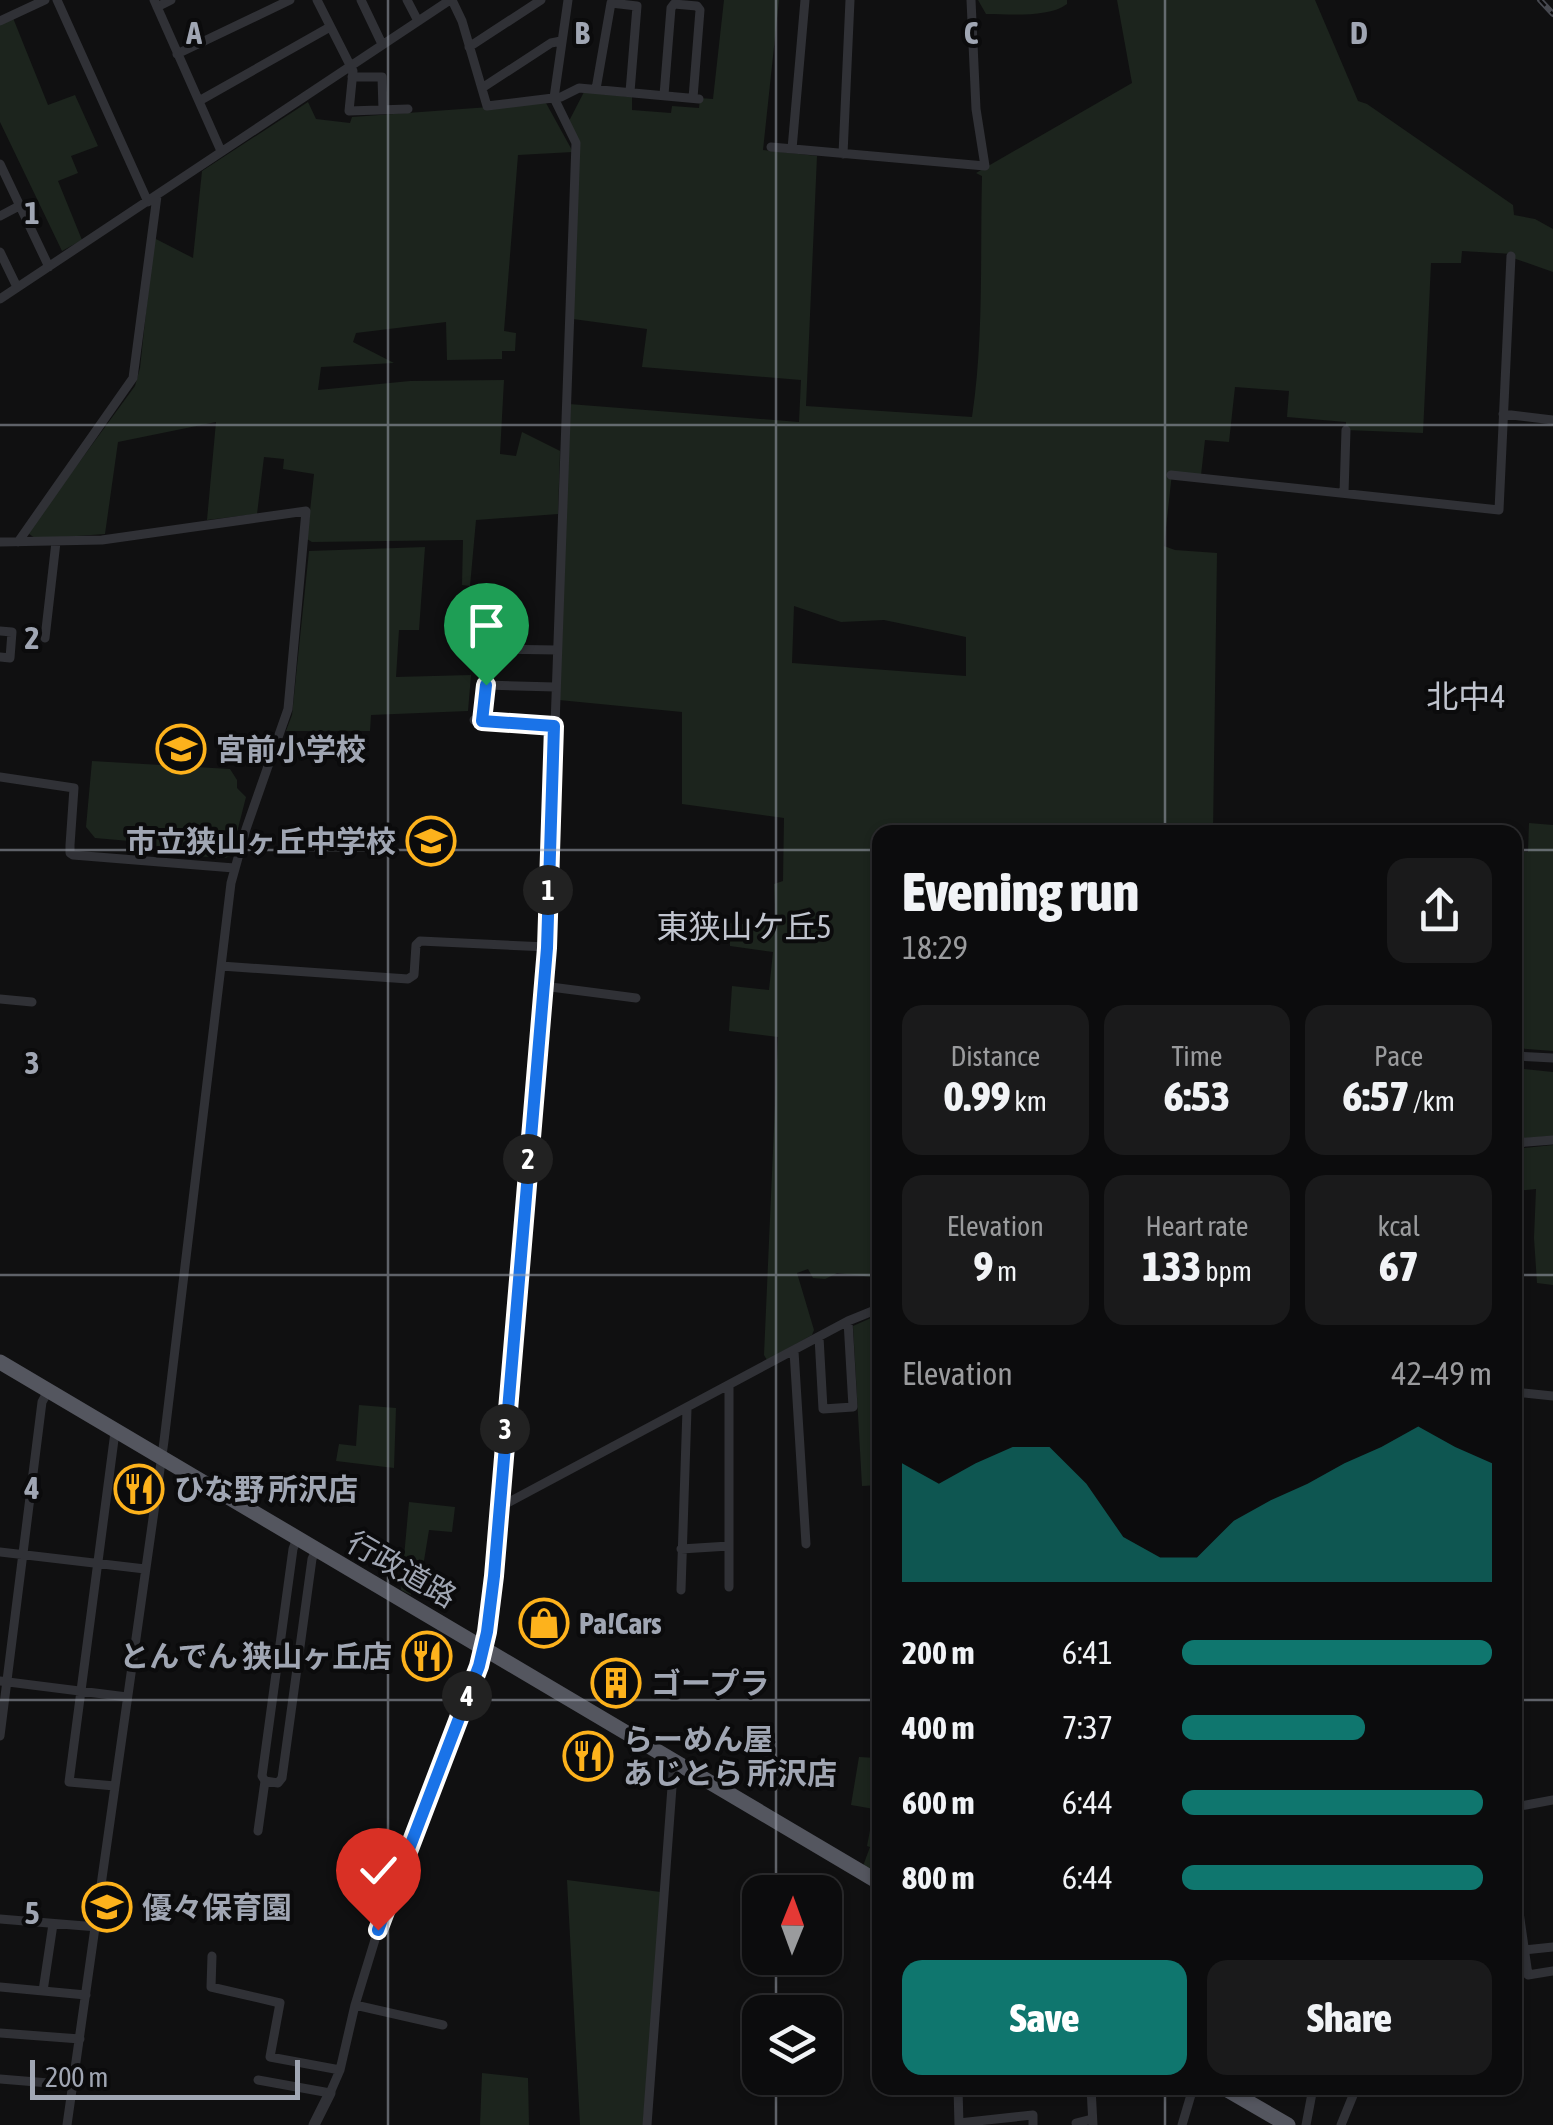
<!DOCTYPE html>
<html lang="en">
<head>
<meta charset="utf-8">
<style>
	:root { --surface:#0c0c0d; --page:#1a1a1b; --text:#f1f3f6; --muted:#9a9b9d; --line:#2c2c2e; --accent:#0f766e }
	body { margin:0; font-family:"Asap Condensed","Noto Sans JP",sans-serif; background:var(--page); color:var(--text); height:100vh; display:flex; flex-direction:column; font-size:38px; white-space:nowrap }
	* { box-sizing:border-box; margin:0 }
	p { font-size:32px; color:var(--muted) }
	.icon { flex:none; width:55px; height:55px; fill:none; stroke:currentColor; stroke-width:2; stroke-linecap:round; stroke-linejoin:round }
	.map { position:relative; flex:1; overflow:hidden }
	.sheet { position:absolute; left:872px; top:825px; width:650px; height:1270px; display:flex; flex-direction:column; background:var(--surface); border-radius:20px; box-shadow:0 2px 8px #0004,0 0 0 2px var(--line) }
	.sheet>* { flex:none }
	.needle { width:65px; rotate:1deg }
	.tools { position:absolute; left:742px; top:1875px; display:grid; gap:20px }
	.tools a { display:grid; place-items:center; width:100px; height:100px; border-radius:20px; background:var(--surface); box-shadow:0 2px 8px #0004,0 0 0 2px var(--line); font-size:50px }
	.scale { position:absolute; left:30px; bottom:25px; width:270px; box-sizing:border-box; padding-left:10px; border:5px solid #a0a6b3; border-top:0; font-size:28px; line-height:35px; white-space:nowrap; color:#a0a6b3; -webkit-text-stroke:8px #0b0b0c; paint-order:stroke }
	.pin { position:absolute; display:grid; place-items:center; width:85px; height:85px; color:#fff; margin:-102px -42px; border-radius:50% 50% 50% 0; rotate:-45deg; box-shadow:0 0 10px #0007 }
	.pin .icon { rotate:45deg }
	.km { position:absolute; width:50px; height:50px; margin:-25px; border-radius:50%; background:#222; color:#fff; font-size:28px; line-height:50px; text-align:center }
	.round { display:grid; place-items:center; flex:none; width:105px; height:105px; border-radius:20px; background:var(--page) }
	.head { display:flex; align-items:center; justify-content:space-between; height:170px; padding:0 30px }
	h1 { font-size:55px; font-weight:800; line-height:75px }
	.stats { display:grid; grid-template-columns:repeat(3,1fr); gap:15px; height:170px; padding:10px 30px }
	.stats div { display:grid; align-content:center; border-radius:20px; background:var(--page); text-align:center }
	.stats b { font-size:42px; font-weight:800 }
	.stats small { font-size:28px; font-weight:400 }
	.stats p { font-size:28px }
	.chart { height:280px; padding:20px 30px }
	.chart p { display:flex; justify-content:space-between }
	.chart svg { width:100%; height:180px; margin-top:10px; fill:var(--accent); opacity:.7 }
	.button { display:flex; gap:20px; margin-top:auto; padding:20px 30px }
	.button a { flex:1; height:115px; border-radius:20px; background:var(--accent); color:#fff; font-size:40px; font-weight:800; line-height:115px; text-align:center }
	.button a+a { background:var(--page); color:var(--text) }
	ul { padding:0 30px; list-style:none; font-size:32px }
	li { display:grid; grid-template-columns:160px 120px 1fr; align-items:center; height:75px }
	li i { height:25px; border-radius:12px; background:var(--accent) }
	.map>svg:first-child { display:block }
	.green { fill:#1c241d; fill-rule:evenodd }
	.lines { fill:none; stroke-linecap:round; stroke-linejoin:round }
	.minor { stroke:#303136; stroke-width:9 }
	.tertiary { stroke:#303136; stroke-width:11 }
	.trunk { stroke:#54565f; stroke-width:15 }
	.rail-casing { stroke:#474950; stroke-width:6 }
	.rail { stroke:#0b0b0c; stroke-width:2.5; stroke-dasharray:8; stroke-linecap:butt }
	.route-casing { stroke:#fff; stroke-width:20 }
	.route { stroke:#1a73e8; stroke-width:12 }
	.grid { fill:none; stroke:#a0a6b3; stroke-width:2.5; stroke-opacity:0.55 }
	.labels { text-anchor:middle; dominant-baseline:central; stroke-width:8; stroke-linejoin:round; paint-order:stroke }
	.poi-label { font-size:30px; font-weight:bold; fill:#a0a6b3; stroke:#0b0b0c; text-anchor:start }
	.street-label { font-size:30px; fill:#a0a6b3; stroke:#0b0b0c }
	.neighbourhood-label { font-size:32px; fill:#c1c5cf; stroke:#0b0b0c }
	.grid-label { font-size:32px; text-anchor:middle; font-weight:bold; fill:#a0a6b3; stroke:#0b0b0c; stroke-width:8; stroke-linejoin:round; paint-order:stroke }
</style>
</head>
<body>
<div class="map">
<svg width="1553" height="2125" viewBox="0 0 1553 2125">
	<rect width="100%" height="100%" fill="#101011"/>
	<!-- green -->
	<path class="green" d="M724 0H779L763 150 817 156 806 406 972 417C984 338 980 256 982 176L976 173 1132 83 1117 0H1315L1358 101 1367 104 1513 205 1514 215 1535 219 1553 229V272L1513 258V254L1462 251 1461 263H1431L1423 433 1346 430V422L1287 417 1289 391 1235 387 1229 442 1205 440 1201 475 1172 473 1164 546 1175 550 1217 553 1213 832H880V1278L837 1273 825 1279 813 1278 808 1269 797 1273 814 1330 812 1335 767 1360 764 1355 778 1037 729 1031 732 986 769 990 773 952 730 946 729 923 776 926 774 884 783 881 784 818 682 804V712L559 700 569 404 799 422 801 380 642 367 647 329 573 319 579 150 569 121 584 92 632 97V110L671 113 672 106 699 108 700 98 713 99ZM794 606 841 622 884 620 966 637V676L792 663Z
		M978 0H1067V4C1049 18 1009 14 986 14Z
		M13 18 48 105 75 95 98 146 71 156 78 173 58 181 82 240 62 251 0 122V25Z
		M308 102 316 119 350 123 352 117 546 103 573 152 518 155 504 331 516 333 515 351H502V359L447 360 446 322 356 333 353 342 394 363 321 367 318 390 410 381 504 380 500 454 516 456 522 432 560 451 558 514 476 520 470 586 462 585 463 540 312 542 307 539 314 474 283 469 284 459 264 457 257 514 207 520 216 422 118 442 105 534 36 539 28 533 34 524 135 386 140 368 154 238 193 258 202 171Z
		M425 547 419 630H399L396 677 471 675 468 711 371 715 370 731H286L292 715 309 551Z
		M92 761 230 769 237 780V788L246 797 231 856 225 858 176 855 175 852 153 850V843L95 838 86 827Z
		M1529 823 1553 825V1051L1515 1048V851L1528 852Z
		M1515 1068 1553 1072V1136L1515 1139Z
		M1553 1145V1285L1537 1283 1534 1238 1536 1189 1515 1191V1149Z
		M880 1314V1485L862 1486 853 1326Z
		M359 1405 396 1408 394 1468 336 1461 339 1444 356 1446Z
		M409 1502 455 1507 452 1532 429 1530 422 1573 416 1572 411 1595 401 1590Z
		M876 1720H880V1876L863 1866 870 1847 867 1846 874 1809 851 1805 859 1757 877 1758Z
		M567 1880 661 1892 643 2125H580Z
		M482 2073 528 2078 529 2125H480Z"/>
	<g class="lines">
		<!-- minor -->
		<path class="minor" d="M57 0 148 202
			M154 0 221 151
			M317 0 353 71 349 111 408 109
			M361 0 382 44
			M407 0 418 21
			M452 0 462 21 487 106 561 97 579 88 699 99
			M157 7 171 0
			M0 21 45 0
			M469 47 541 0
			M177 54 290 0
			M352 77H382L383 110
			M482 88 551 43 561 41
			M596 89 611 3 637 6 630 92
			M664 95 671 8 674 4 697 6 700 10 693 98
			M199 101 330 27
			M771 147 985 166 976 109 971 0
			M792 149 805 0
			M843 154 850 0
			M0 164 49 267
			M0 216 19 206
			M0 252 17 287
			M0 299 450 0
			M1503 414 1553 420
			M1171 475 1499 510 1511 256
			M1344 493 1346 430
			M0 542 102 540 306 511 288 709 246 829 231 883 164 1441 67 2125
			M18 542 133 378 157 196
			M0 631 12 632 10 658 0 657
			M45 638 56 542
			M486 685 555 687
			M474 720 554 726
			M483 721 490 649 557 650
			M0 777 74 788 70 845V853L73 855 234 868
			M221 966 408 979 414 975 416 945 420 941 547 947
			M543 986 636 998
			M0 999 32 1002
			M1515 1056 1553 1058
			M1515 1143 1553 1140
			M819 1337 823 1409 853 1407 848 1321
			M794 1351 806 1544
			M1515 1392 1553 1396
			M498 1508 848 1321 880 1308
			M681 1549 729 1546
			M0 1552 145 1569
			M729 1587V1387
			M681 1590 687 1409
			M0 1681 127 1697
			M0 1736 42 1402 48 1391
			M265 1781 278 1783 282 1778 312 1559 316 1550
			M115 1786 69 1782 115 1432
			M1515 1807 1553 1800
			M258 1831 265 1781 262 1776 293 1549 297 1538
			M1515 1884 1528 1975 1553 1971
			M0 1919 97 1927
			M1524 1950 1553 1947
			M212 1956 211 1987 280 2003 270 2057 340 2070
			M0 1987 86 1995
			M43 1991 53 1924
			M355 2005 443 2025
			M0 2033 80 2039
			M0 2079 73 2085
			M258 2080 330 2093 340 2070 355 2005 378 1930 479 1666 487 1632 547 947 576 143 554 98 568 0
			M958 2088 959 2125
			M1091 2088 1093 2125
			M959 2123 1033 2115V2125
			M1076 2123 1092 2119
			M647 2125 674 1760
			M1182 2125 1193 2088
			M1306 2125 1313 2088
			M1341 2125 1356 2088"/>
		<!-- tertiary -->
		<path class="tertiary" d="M314 2125 330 2093"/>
		<!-- trunk -->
		<path class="trunk" d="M0 1362 880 1883
			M1224 2088 1288 2125"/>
		<!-- rail casing -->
		<g class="rail-casing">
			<path id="rail" d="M1540 0 1553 14"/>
		</g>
		<!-- rail -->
		<use href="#rail" class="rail"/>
	</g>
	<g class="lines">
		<!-- route casing -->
		<g class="route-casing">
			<path id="route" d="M378 1930 479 1666 487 1632 494 1576 547 948 554 726 482 721 486 685"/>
		</g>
		<!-- route -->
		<use href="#route" class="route"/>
	</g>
	<!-- grid -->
	<path class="grid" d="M388 0V2125M776 0V1892M1165 0V832M0 425H1553M0 850H880M1515 850H1553M0 1275H880M1515 1275H1553M0 1700H880M1515 1700H1553M776 1958V2012M776 2078V2125M1165 2088V2125"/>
	<!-- icons -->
	<defs>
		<g id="school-ring" transform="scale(2.5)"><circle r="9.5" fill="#0b0b0c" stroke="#fdb21c" stroke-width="1.5"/><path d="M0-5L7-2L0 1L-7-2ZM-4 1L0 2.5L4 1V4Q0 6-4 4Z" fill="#fdb21c"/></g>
		<g id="restaurant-ring" transform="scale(2.5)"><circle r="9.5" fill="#0b0b0c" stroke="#fdb21c" stroke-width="1.5"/><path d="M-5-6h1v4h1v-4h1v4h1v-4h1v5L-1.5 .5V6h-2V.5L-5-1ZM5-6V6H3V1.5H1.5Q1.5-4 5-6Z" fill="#fdb21c"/></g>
		<g id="shop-ring" transform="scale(2.5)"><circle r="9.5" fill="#0b0b0c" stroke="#fdb21c" stroke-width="1.5"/><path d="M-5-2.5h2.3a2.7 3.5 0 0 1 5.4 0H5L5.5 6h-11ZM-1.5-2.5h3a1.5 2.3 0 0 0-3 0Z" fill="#fdb21c"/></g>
		<g id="building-ring" transform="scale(2.5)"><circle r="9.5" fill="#0b0b0c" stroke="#fdb21c" stroke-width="1.5"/><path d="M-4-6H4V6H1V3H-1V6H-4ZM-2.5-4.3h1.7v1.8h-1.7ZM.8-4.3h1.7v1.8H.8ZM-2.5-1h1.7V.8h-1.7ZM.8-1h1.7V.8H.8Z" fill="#fdb21c"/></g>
	</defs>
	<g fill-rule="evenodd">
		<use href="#school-ring" x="181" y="749"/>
		<use href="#school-ring" x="431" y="841"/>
		<use href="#restaurant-ring" x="139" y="1489"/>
		<use href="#shop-ring" x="544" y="1623"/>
		<use href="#restaurant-ring" x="427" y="1656"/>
		<use href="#building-ring" x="616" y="1683"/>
		<use href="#restaurant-ring" x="588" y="1756"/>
		<use href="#school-ring" x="107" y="1907"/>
	</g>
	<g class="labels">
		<!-- poi labels -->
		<g class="poi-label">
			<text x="216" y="749">宮前小学校</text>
			<text x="396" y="841" text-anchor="end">市立狭山ヶ丘中学校</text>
			<text x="174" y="1489">ひな野 所沢店</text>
			<text x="579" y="1623">Pa!Cars</text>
			<text x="392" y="1656" text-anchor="end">とんでん 狭山ヶ丘店</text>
			<text x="651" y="1683">ゴープラ</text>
			<text x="623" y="1739">らーめん屋<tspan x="623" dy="34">あじとら 所沢店</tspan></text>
			<text x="142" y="1907">優々保育園</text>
		</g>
		<!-- street labels -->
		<g class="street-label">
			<text transform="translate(402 1569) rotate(30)">行政道路</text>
		</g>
		<!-- neighbourhood labels -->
		<g class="neighbourhood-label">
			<text x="1466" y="696">北中4</text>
			<text x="744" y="926">東狭山ケ丘5</text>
		</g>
	</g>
	<g class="grid-label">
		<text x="194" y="44">A</text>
		<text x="582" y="44">B</text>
		<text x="971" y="44">C</text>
		<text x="1359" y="44">D</text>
		<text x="32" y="224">1</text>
		<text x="32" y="649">2</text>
		<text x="32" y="1074">3</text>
		<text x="32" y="1499">4</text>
		<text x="32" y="1924">5</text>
	</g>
</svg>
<div class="tools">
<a><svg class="needle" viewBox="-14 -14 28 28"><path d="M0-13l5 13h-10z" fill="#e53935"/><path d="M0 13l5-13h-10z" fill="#9a9b9d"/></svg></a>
<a><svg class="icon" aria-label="layers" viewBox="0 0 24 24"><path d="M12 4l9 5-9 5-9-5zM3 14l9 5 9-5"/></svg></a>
</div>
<div class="scale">200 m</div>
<div class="pin" style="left:486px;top:685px;background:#1e9e55"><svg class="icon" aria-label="arrive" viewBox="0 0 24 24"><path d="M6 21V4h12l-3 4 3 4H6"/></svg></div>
<div class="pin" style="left:378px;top:1930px;background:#d93025"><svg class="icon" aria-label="check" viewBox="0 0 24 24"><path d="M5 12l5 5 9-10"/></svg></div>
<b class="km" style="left:548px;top:890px">1</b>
<b class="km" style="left:528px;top:1159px">2</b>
<b class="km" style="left:505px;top:1429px">3</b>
<b class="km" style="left:467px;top:1696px">4</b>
<section class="sheet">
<div class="head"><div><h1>Evening run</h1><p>18:29</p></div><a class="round"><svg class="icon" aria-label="share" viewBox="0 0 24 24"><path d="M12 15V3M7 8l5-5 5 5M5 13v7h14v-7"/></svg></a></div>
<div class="stats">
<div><p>Distance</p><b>0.99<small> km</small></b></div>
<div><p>Time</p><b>6:53</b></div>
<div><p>Pace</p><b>6:57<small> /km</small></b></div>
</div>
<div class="stats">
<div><p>Elevation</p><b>9<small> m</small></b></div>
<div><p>Heart rate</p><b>133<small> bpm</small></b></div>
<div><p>kcal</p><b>67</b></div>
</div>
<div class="chart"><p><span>Elevation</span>42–49 m</p>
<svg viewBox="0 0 160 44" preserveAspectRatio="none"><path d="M0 44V15L10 20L20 15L30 11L40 11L50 20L60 33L70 38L80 38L90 29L100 24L110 20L120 15L130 11L140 6L150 11L160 15V44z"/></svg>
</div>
<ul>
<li><b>200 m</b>6:41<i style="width:100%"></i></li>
<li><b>400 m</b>7:37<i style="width:59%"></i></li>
<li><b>600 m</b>6:44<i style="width:97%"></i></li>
<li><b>800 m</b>6:44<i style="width:97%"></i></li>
</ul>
<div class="button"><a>Save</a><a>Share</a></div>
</section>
</div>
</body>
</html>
